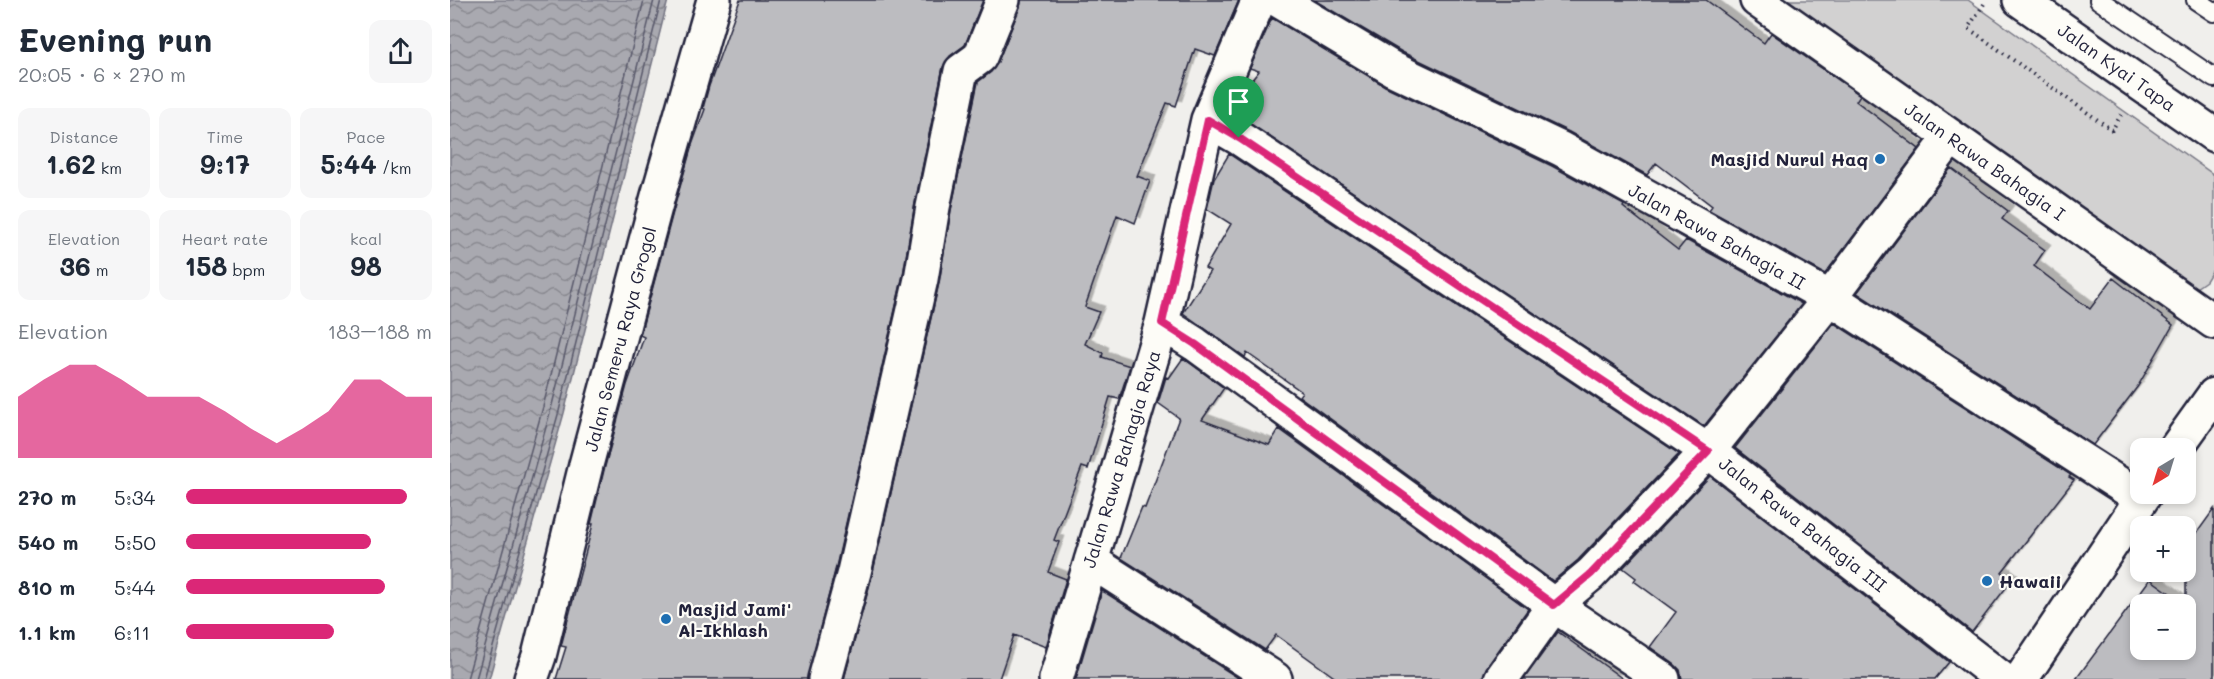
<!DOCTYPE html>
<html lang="en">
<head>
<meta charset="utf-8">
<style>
	:root { --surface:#fff; --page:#f6f6f7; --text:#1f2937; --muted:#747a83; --accent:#db2777 }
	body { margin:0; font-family:Mali,sans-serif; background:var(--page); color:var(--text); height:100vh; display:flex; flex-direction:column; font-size:22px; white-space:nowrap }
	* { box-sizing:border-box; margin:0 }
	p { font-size:20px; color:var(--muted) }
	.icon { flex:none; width:33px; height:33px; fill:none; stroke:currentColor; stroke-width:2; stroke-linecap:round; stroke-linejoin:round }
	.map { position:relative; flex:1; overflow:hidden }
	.drawer { display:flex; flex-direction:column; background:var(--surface); width:450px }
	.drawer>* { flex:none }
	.needle { width:39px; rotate:218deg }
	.controls { position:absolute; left:1680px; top:438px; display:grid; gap:12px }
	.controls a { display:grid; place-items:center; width:66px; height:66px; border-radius:12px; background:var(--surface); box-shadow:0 3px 9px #0003; font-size:30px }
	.pin { position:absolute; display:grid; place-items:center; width:51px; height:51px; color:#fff; margin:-62px -26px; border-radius:50% 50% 50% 0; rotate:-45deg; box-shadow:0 0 6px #0007 }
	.pin .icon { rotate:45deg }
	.round { display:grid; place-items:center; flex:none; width:63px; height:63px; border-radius:12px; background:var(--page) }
	.headline { display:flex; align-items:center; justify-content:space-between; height:102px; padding:0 18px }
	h1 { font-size:33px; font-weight:700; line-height:45px }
	.figures { display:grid; grid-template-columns:repeat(3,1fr); gap:9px; height:102px; padding:6px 18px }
	.figures div { display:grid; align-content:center; border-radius:12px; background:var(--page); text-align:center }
	.figures b { font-size:26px; font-weight:700 }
	.figures small { font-size:16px; font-weight:400 }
	.figures p { font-size:16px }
	.chart { height:168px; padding:12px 18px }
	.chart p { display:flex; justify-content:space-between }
	.chart svg { width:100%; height:108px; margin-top:6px; fill:var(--accent); opacity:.7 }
	ul { padding:0 18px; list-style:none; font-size:20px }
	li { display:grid; grid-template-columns:96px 72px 1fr; align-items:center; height:45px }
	li i { height:15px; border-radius:8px; background:var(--accent) }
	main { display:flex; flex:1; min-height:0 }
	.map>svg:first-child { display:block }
	.park { fill:#d2d1d1; stroke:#7a7a86; stroke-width:1.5 }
	.water { fill:url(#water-waves); stroke:#737381; stroke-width:1.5 }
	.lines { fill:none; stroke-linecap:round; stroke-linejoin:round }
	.shore { stroke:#58586a; stroke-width:1.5 }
	.building { fill:#bcbcc0; stroke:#22223b; stroke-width:1.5; filter:url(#shadow) }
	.lane-casing { stroke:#22223b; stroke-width:22 }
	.street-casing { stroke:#22223b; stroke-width:38 }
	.secondary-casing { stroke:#22223b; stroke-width:38 }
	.primary-casing { stroke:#22223b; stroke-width:38 }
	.path { stroke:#22223b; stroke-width:4; stroke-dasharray:1.5 4.5; stroke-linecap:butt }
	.lane { stroke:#fdfcf7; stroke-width:18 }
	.street { stroke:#fdfcf7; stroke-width:33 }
	.secondary { stroke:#fdfcf7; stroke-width:33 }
	.primary { stroke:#fdfcf7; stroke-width:33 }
	.route-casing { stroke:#fff; stroke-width:12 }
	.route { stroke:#db2777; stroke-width:8 }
	.poi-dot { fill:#1f6fb2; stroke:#fdfcf7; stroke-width:2 }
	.labels { text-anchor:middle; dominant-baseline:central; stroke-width:4.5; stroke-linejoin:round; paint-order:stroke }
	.street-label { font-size:18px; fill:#22223b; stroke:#fdfcf7 }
	.poi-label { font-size:18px; font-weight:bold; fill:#22223b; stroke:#fdfcf7; text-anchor:start }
</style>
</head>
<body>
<main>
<section class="drawer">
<div class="headline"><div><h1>Evening run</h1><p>20:05 · 6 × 270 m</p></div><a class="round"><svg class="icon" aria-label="share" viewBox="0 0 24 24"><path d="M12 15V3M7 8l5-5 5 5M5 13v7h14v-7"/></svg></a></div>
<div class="figures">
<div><p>Distance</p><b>1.62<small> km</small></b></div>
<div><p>Time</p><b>9:17</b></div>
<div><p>Pace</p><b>5:44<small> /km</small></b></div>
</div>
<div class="figures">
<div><p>Elevation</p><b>36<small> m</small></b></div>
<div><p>Heart rate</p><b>158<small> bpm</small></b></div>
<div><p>kcal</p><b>98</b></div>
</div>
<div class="chart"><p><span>Elevation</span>183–188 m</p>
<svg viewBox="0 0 160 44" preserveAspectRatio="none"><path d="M0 44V19L10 12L20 6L30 6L40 12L50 19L60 19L70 19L80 25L90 32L100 38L110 32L120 25L130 12L140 12L150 19L160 19V44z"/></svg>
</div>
<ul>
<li><b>270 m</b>5:34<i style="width:90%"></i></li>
<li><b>540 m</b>5:50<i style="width:75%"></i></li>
<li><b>810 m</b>5:44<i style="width:81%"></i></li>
<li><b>1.1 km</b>6:11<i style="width:60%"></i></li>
</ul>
</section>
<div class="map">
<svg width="1764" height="679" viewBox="0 0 1764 679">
	<defs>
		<pattern id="water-waves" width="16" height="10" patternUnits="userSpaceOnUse" patternTransform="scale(1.5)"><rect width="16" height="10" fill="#a9a9b0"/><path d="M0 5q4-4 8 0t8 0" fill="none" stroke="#898990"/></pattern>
		<filter id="shadow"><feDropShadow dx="5.5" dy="-5.5" stdDeviation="0" flood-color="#0004"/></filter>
	</defs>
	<rect width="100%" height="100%" fill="#f0efec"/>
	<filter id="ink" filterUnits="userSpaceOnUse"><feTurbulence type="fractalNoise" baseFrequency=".0167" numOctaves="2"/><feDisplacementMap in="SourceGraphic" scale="12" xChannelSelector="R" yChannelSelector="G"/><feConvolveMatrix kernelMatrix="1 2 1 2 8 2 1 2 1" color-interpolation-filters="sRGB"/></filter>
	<g filter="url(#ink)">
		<!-- park -->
		<path class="park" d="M1321 0H1518L1764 175V268L1756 281 1730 299Z"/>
		<!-- water -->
		<path class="water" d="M0 0H218L114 413 39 679H0Z"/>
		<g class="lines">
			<!-- shore -->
			<path class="shore" d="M17 679 93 407 194 0
				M26 679 101 409 204 0
				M34 679 109 411 211 0"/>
		</g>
		<!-- building -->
		<path class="building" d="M290 0H533L515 45 500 56 493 67 465 203 453 275 386 567 357 679H106L116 647 111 646 143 524H141L154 470 177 385 194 337 190 335 226 201 242 145 255 109 253 108 259 86Z
			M571 0H789L765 56 745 49 726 106 717 103 687 176 700 181 685 223 667 215 635 307 649 312 635 344 653 353 652 357 680 366 669 399 660 397 638 469 632 467 604 540 609 542 598 572 616 579 596 647 564 635 549 679H394L422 576 489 283 501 210 528 82 541 72 547 64 570 7Z
			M864 0H1256L1314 43 1321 33 1410 95 1406 101 1469 149 1375 274 1259 210 1262 206 1206 163 1197 175 1119 132 952 52Z
			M822 18 935 86 1102 166 1174 205 1173 207 1228 250 1236 240 1352 304 1254 426 782 112 788 97 809 71 800 68Z
			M779 154 1229 454 1128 560 1103 581 849 396 852 392 797 353 795 357 733 313 760 271 755 268 781 224 757 209 764 179Z
			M1501 168 1558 211 1552 219 1595 250 1584 266 1640 309 1663 278 1723 325 1688 386 1643 445 1407 293Z
			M1384 323 1621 475 1619 477 1624 480 1552 572 1562 580 1522 632 1285 448Z
			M733 358 774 388 752 420 819 445 829 429 1078 609 1036 668 1033 679H887L826 635 815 650 671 558 692 507 695 508 729 418 708 403 716 377 719 378Z
			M1260 476 1499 662 1485 679H1232L1230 670 1224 664 1200 647 1226 612 1184 581 1186 578 1173 568Z
			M1764 509V679H1626L1700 579 1735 604H1690V650H1736V548Z
			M652 591 656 593 790 679H626Z
			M1108 632 1173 679H1074Z"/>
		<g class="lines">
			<!-- lane casing -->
			<g class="lane-casing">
				<path id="lane" d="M1649 0 1764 78
					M1746 0 1764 12"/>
			</g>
			<!-- street casing -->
			<g class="street-casing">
				<path id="street" d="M828 0 943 69 1111 149 1380 298 1691 498
					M1307 0 1764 322
					M758 120 789 138 1258 451 1552 679
					M712 323 745 344 1104 605 1213 679
					M641 561 825 679
					M81 679 89 656 136 465 208 196 264 0
					M375 679 404 572 471 279 483 207 511 71 530 57 553 0
					M606 679 712 323 758 120 809 0
					M1051 679 1104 605 1141 574 1258 451 1380 298 1501 137"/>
			</g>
			<!-- secondary casing -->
			<g class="secondary-casing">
				<path id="secondary" d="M1726 448 1764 395
					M1571 679 1695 494"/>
			</g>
			<!-- primary casing -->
			<g class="primary-casing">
				<path id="primary" d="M1570 0 1764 135"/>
			</g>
			<!-- path -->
			<path class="path" d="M1534 4 1518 28 1662 130 1673 112"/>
			<!-- lane -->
			<use href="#lane" class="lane"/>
			<!-- street -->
			<use href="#street" class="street"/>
			<!-- secondary -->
			<use href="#secondary" class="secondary"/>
			<!-- primary -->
			<use href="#primary" class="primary"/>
		</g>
	</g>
	<g class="lines" filter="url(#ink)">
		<!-- route casing -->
		<g class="route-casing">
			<path id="route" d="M758 120 789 138 1258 451 1141 574 1104 605 745 344 712 323Z"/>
		</g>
		<!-- route -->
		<use href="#route" class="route"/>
	</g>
	<!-- markers -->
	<g class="poi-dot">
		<circle cx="1430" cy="159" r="6"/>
		<circle cx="1537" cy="581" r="6"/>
		<circle cx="216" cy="619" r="6"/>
	</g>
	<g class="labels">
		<!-- street labels -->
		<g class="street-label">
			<text transform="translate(1667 67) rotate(35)">Jalan Kyai Tapa</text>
			<text transform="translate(1535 161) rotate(35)">Jalan Rawa Bahagia I</text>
			<text transform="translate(1267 236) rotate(29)">Jalan Rawa Bahagia II</text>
			<text transform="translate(170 339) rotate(-75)">Jalan Semeru Raya Grogol</text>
			<text transform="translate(671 459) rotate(-73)">Jalan Rawa Bahagia Raya</text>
			<text transform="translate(1353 524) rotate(38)">Jalan Rawa Bahagia III</text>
		</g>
		<!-- poi labels -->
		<g class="poi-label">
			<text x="1418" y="159" text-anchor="end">Masjid Nurul Haq</text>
			<text x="1549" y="581">Hawaii</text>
			<text x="228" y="609">Masjid Jami'<tspan x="228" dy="21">Al-Ikhlash</tspan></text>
		</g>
	</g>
</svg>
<div class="controls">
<a><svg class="needle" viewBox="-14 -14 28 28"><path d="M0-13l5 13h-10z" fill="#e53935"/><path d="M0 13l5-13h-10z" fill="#747a83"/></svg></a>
<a>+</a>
<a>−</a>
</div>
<div class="pin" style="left:789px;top:138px;background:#1e9e55"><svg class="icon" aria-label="arrive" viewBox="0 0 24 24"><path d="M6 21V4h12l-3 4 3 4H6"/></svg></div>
</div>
</main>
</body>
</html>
